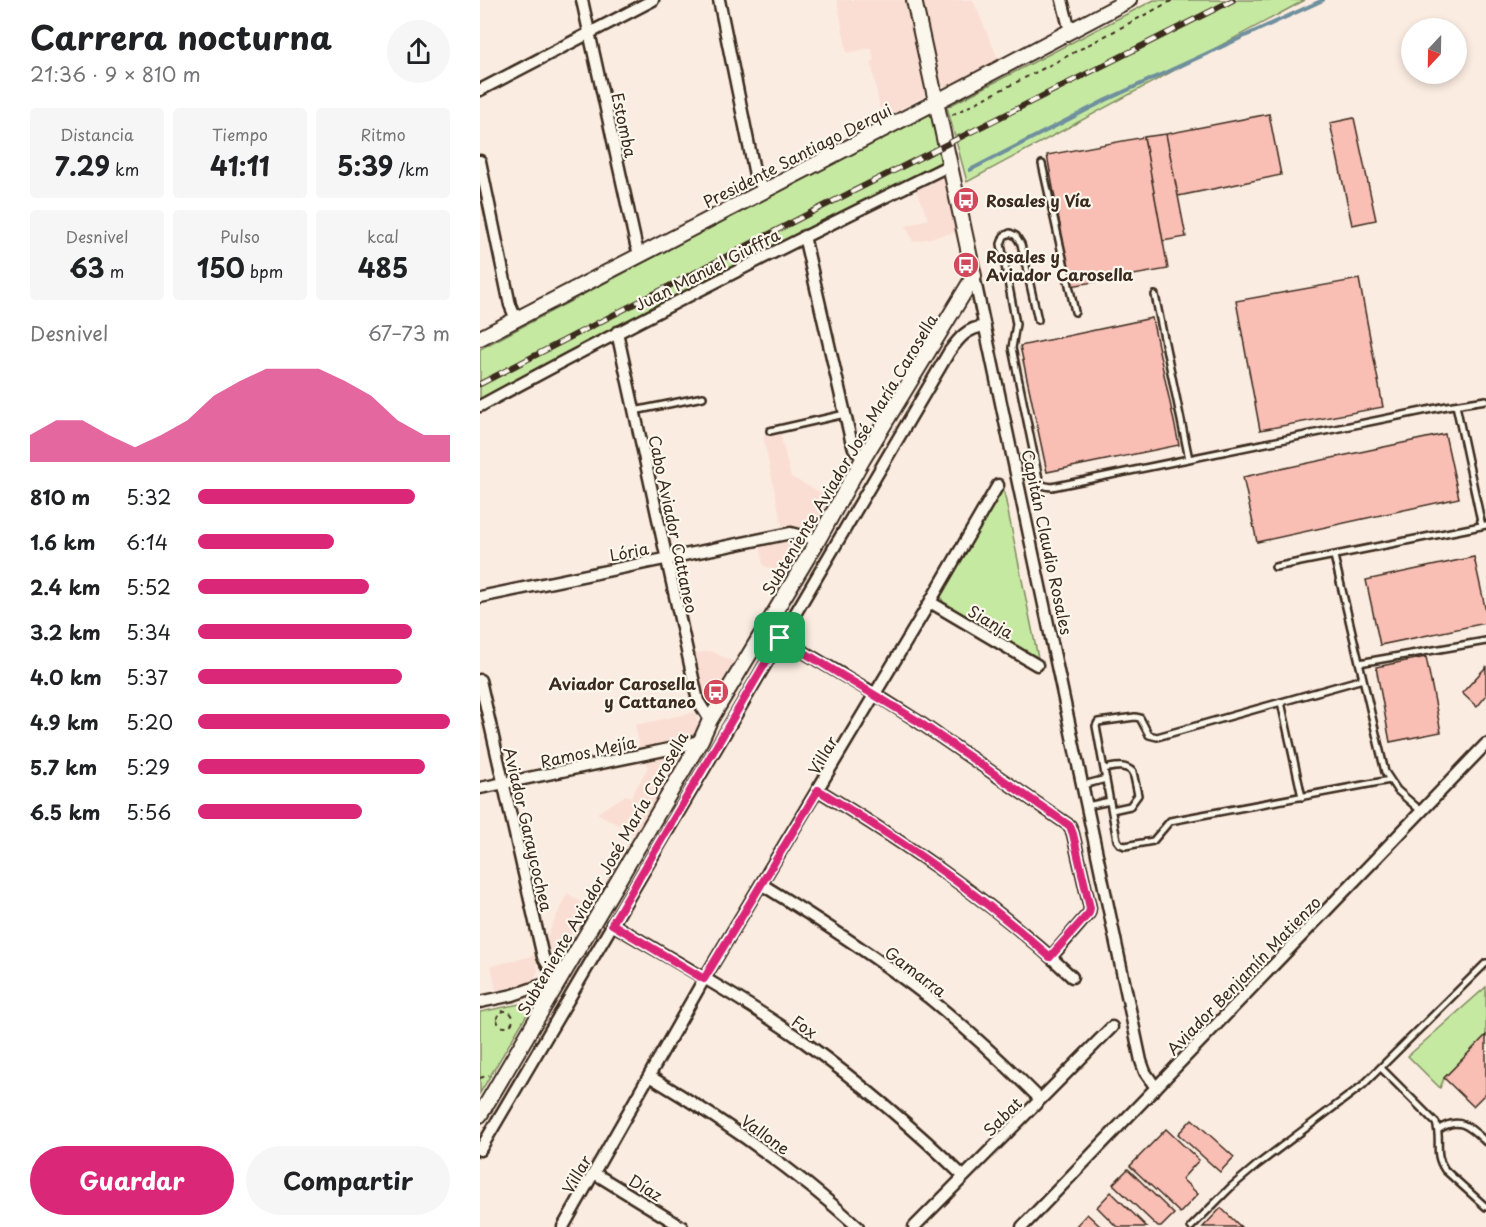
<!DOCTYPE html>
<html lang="es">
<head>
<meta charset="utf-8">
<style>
	:root { --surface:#fff; --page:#f6f6f6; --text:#202124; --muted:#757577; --accent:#db2777 }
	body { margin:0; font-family:"Playpen Sans",sans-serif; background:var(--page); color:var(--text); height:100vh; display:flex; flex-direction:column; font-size:22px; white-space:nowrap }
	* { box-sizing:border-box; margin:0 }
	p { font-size:20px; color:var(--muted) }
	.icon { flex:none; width:33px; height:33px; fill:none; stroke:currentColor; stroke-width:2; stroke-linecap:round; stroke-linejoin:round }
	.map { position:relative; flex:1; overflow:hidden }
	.sheet { display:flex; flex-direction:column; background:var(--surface); width:480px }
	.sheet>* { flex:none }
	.needle { width:39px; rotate:202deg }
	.controls { position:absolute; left:921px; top:18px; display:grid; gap:12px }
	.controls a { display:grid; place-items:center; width:66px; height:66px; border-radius:50%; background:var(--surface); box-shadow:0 3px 9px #0003; font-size:30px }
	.pin { position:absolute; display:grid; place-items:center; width:51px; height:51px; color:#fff; margin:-26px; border-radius:12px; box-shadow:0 3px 9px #0006 }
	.round { display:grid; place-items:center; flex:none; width:63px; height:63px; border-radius:32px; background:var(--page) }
	.summary { display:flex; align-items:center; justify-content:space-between; height:102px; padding:0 30px }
	h1 { font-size:33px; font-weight:700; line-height:45px }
	.metrics { display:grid; grid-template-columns:repeat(3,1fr); gap:9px; height:102px; padding:6px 30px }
	.metrics div { display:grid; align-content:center; border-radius:6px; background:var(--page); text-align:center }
	.metrics b { font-size:26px; font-weight:700 }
	.metrics small { font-size:16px; font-weight:400 }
	.metrics p { font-size:16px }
	.chart { height:168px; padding:12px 30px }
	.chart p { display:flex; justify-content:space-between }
	.chart svg { width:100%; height:108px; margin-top:6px; fill:var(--accent); opacity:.7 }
	.button { display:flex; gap:12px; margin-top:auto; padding:12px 30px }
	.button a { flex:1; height:69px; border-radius:36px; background:var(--accent); color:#fff; font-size:24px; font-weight:700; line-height:69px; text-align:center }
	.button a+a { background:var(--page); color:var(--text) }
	ul { padding:0 30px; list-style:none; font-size:20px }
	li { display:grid; grid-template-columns:96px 72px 1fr; align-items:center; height:45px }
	li i { height:15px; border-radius:8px; background:var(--accent) }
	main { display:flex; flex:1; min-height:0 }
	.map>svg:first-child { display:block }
	.built { fill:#faded4 }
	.green { fill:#c6e9a2; stroke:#808a60; stroke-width:1.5 }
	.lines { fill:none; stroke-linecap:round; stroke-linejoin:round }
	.stream { stroke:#6e8f9d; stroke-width:4 }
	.building { fill:#f9beb4; stroke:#3b2a1e; stroke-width:1.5 }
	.service-casing { stroke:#3b2a1e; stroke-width:10 }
	.minor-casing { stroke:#3b2a1e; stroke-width:15 }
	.tertiary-casing { stroke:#3b2a1e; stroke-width:18 }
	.path { stroke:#3b2a1e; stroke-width:2; stroke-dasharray:4.5 4.5; stroke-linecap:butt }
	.service { stroke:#fbf7ec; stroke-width:5 }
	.minor { stroke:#fbf7ec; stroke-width:10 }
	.tertiary { stroke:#fbf7ec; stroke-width:14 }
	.rail-casing { stroke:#3b2a1e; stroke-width:6 }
	.rail { stroke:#fbf7ec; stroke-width:4; stroke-dasharray:11; stroke-linecap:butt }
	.route-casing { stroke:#fff; stroke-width:12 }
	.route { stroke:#db2777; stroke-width:8 }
	.labels { text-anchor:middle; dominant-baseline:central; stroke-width:4.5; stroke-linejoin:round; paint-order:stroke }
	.street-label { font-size:16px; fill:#3b2a1e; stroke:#fbf7ec }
	.poi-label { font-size:16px; font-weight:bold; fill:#3b2a1e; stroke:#fbf7ec; text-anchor:start }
</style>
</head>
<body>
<main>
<section class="sheet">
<div class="summary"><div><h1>Carrera nocturna</h1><p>21:36 · 9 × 810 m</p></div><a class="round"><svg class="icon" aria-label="share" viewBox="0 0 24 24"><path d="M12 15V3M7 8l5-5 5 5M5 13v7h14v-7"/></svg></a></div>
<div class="metrics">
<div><p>Distancia</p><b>7.29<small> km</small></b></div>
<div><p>Tiempo</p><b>41:11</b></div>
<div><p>Ritmo</p><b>5:39<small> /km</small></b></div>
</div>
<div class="metrics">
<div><p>Desnivel</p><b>63<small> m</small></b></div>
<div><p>Pulso</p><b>150<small> bpm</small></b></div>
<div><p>kcal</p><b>485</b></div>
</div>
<div class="chart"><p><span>Desnivel</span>67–73 m</p>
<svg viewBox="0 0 160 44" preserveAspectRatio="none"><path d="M0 44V33L10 27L20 27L30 33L40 38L50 33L60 27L70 17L80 11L90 6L100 6L110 6L120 11L130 17L140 27L150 33L160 33V44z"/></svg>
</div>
<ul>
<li><b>810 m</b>5:32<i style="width:86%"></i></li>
<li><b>1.6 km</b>6:14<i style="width:54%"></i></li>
<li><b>2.4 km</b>5:52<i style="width:68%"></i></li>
<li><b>3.2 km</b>5:34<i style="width:85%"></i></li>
<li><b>4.0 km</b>5:37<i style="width:81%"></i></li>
<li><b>4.9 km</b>5:20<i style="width:100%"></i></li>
<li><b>5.7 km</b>5:29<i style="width:90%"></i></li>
<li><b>6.5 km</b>5:56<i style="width:65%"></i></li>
</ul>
<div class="button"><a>Guardar</a><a>Compartir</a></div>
</section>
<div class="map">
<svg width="1006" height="1227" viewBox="0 0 1006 1227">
	<rect width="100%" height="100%" fill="#fbece1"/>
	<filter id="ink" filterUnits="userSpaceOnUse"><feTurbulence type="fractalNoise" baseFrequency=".0167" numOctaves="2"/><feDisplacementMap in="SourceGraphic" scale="12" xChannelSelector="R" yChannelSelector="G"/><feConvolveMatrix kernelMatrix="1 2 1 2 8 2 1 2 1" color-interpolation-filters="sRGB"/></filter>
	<g filter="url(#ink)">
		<!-- built -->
		<path class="built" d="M357 0H429L448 89 443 97 402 120 391 62 394 61 391 48 367 53Z
			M441 0H493L520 63 474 88 462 86 459 83Z
			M460 178 465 181 477 232 433 242 426 226 448 219 436 190Z
			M300 433 311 477 353 499 342 519 336 524 303 530 283 437Z
			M315 540 319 543 320 548 305 576 283 565 280 546Z
			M231 651 254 662 234 696 226 699 220 693 211 654Z
			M216 712 218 727 210 739 160 750 155 725Z
			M196 753 200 755 201 760 156 835 117 813 146 795 151 797 168 767 166 760Z
			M87 893 109 907 80 954 77 957 72 956 66 939Z
			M56 955 58 971 52 983 16 990 11 966Z"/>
		<!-- green -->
		<path class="green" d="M674 0H825L487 182 467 107Z
			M453 110 464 160 324 236 0 406V349Z
			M523 487 558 658 464 604 461 597 462 589Z
			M1006 987V1035L964 1078 960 1088 928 1056Z
			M55 1001 0 1093V1012Z"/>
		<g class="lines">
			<!-- stream -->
			<path class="stream" d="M490 170 626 100 843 0"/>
		</g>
		<!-- building -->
		<path class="building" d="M789 114 801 175 698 196 686 134Z
			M874 118 896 220 872 225 850 123Z
			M686 134 706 237 683 241 664 137Z
			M664 137 688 269 591 286 567 155Z
			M879 279 903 407 780 430 756 301Z
			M672 318 699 445 567 472 540 346Z
			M965 434 979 498 777 542 763 477Z
			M994 557 1006 612V623L900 645 886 580Z
			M946 657 961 732 910 742 896 667Z
			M1006 667V696L997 707 982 693Z
			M1006 1035V1093L993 1106 964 1078Z
			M712 1119 754 1157 740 1172 698 1134Z
			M686 1129 719 1160 702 1179 718 1194 700 1213 650 1166Z
			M648 1169 694 1214 681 1227H678L633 1184Z
			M631 1192 667 1227H637L617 1207Z
			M741 1208 761 1227H723Z
			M607 1214 621 1227H595Z"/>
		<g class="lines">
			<!-- service casing -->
			<g class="service-casing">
				<path id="service" d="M562 164 595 312
					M675 295 709 459
					M558 320 541 244 536 236 530 233 524 236 521 244 536 324 532 348 559 479C561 486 565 486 572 487L967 406 1006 400
					M976 405 1002 526
					M154 411 223 397
					M290 431 365 414
					M854 556 905 772 917 790 941 811
					M795 567 1006 525
					M879 663 1006 641
					M883 679 677 737 669 735 660 718 655 717 618 722 616 726 637 840 640 844 645 846 673 841 690 821 910 780
					M801 702 822 797
					M624 769C636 767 644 764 653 772L658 795 650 806 632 810
					M603 785 626 779
					M607 806 630 801
					M901 1068 956 1123C962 1141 953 1153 965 1170L1006 1207
					M958 1130C979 1115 990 1127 1006 1142
					M711 1227 751 1187 777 1165 883 1085 1006 963"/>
			</g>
			<!-- minor casing -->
			<g class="minor-casing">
				<path id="minor" d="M102 0 156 245 160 255
					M239 0 275 175 284 190
					M582 0 590 31
					M0 90 173 0
					M0 161 30 305 36 319
					M324 236 371 440 374 448 383 459
					M494 276 661 1061 665 1072 676 1088
					M137 332 218 701 230 720
					M0 406C155 322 312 242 470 165
					M0 597 311 533 338 540
					M450 602 557 665
					M300 638 395 694 436 720 590 826 593 834 610 908 609 913 571 957
					M0 680 63 957 71 970 85 969
					M0 788 199 747 221 740
					M338 790C428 845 516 904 592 977
					M281 884C338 919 395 956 448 997 487 1029 524 1063 560 1099
					M132 924C196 962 262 998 323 1041 380 1083 433 1127 483 1176
					M0 1002 33 995 79 979
					M169 1076C243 1120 314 1169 378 1227
					M0 1150 469 352C479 338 487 328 505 326
					M114 1173 202 1227
					M83 1227 224 979 450 602 518 485
					M434 1227 632 1027
					M542 1227 1006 744"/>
			</g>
			<!-- tertiary casing -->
			<g class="tertiary-casing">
				<path id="tertiary" d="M0 338 456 102 649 0
					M0 1115 221 740 230 720 338 540 383 459 494 276 434 0"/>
			</g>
			<!-- path -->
			<path class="path" d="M472 115 574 63 693 0
				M17 1019a8 8 0 1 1 16 0a8 8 0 1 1-16 0Z
				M0 1078 9 1075"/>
			<!-- service -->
			<use href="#service" class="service"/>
			<!-- minor -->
			<use href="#minor" class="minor"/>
			<!-- tertiary -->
			<use href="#tertiary" class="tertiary"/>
			<!-- rail casing -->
			<g class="rail-casing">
				<path id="rail" d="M0 384 330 213 753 0"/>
			</g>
			<!-- rail -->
			<use href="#rail" class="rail"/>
		</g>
	</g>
	<g class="lines" filter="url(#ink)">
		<!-- route casing -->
		<g class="route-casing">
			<path id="route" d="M300 638 436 720 590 826 593 834 610 908 609 913 570 957C499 893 420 840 338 790L224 979 132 924Z"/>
		</g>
		<!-- route -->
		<use href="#route" class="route"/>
	</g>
	<!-- icons -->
	<defs>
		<g id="bus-disc" transform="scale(1.35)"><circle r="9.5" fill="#d1495b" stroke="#fbf7ec"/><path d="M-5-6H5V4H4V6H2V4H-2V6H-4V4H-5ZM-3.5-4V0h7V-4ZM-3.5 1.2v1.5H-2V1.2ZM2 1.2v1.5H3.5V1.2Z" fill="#fff"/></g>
	</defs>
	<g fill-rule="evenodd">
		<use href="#bus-disc" x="486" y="200"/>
		<use href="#bus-disc" x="486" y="265"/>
		<use href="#bus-disc" x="236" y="692"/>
	</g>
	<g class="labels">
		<!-- street labels -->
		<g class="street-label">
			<text transform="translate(145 125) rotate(78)">Estomba</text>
			<text transform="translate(317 155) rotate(-27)">Presidente Santiago Derqui</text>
			<text transform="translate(227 269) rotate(-27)">Juan Manuel Giuffra</text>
			<text transform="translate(369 454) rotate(-59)">Subteniente Aviador José María Carosella</text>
			<text transform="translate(194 524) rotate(78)">Cabo Aviador Cattaneo</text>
			<text transform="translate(568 542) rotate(78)">Capitán Claudio Rosales</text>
			<text transform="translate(149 551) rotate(-11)">Lória</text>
			<text transform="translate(511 621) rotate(30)">Sianja</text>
			<text transform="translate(108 751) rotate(-12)">Ramos Mejía</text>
			<text transform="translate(342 755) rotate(-60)">Villar</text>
			<text transform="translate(49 829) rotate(77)">Aviador Garaycochea</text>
			<text transform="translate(122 873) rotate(-60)">Subteniente Aviador José María Carosella</text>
			<text transform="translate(436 971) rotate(37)">Gamarra</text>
			<text transform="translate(763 975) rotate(-46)">Aviador Benjamín Matienzo</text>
			<text transform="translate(325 1026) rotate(35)">Fox</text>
			<text transform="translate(522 1116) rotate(-45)">Sabat</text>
			<text transform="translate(286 1134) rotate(36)">Vallone</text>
			<text transform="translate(96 1174) rotate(-60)">Villar</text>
			<text transform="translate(166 1187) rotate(31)">Díaz</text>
		</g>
		<!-- poi labels -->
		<g class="poi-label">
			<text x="506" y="200">Rosales y Vía</text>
			<text x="506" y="256">Rosales y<tspan x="506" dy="18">Aviador Carosella</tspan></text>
			<text x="216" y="683" text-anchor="end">Aviador Carosella<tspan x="216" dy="18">y Cattaneo</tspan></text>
		</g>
	</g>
</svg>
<div class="controls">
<a><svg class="needle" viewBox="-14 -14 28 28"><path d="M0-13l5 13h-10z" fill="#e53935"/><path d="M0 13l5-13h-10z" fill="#757577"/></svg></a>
</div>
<div class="pin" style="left:300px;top:638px;background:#1e9e55"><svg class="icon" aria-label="arrive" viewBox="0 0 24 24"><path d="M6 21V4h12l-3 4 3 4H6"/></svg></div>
</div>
</main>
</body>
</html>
